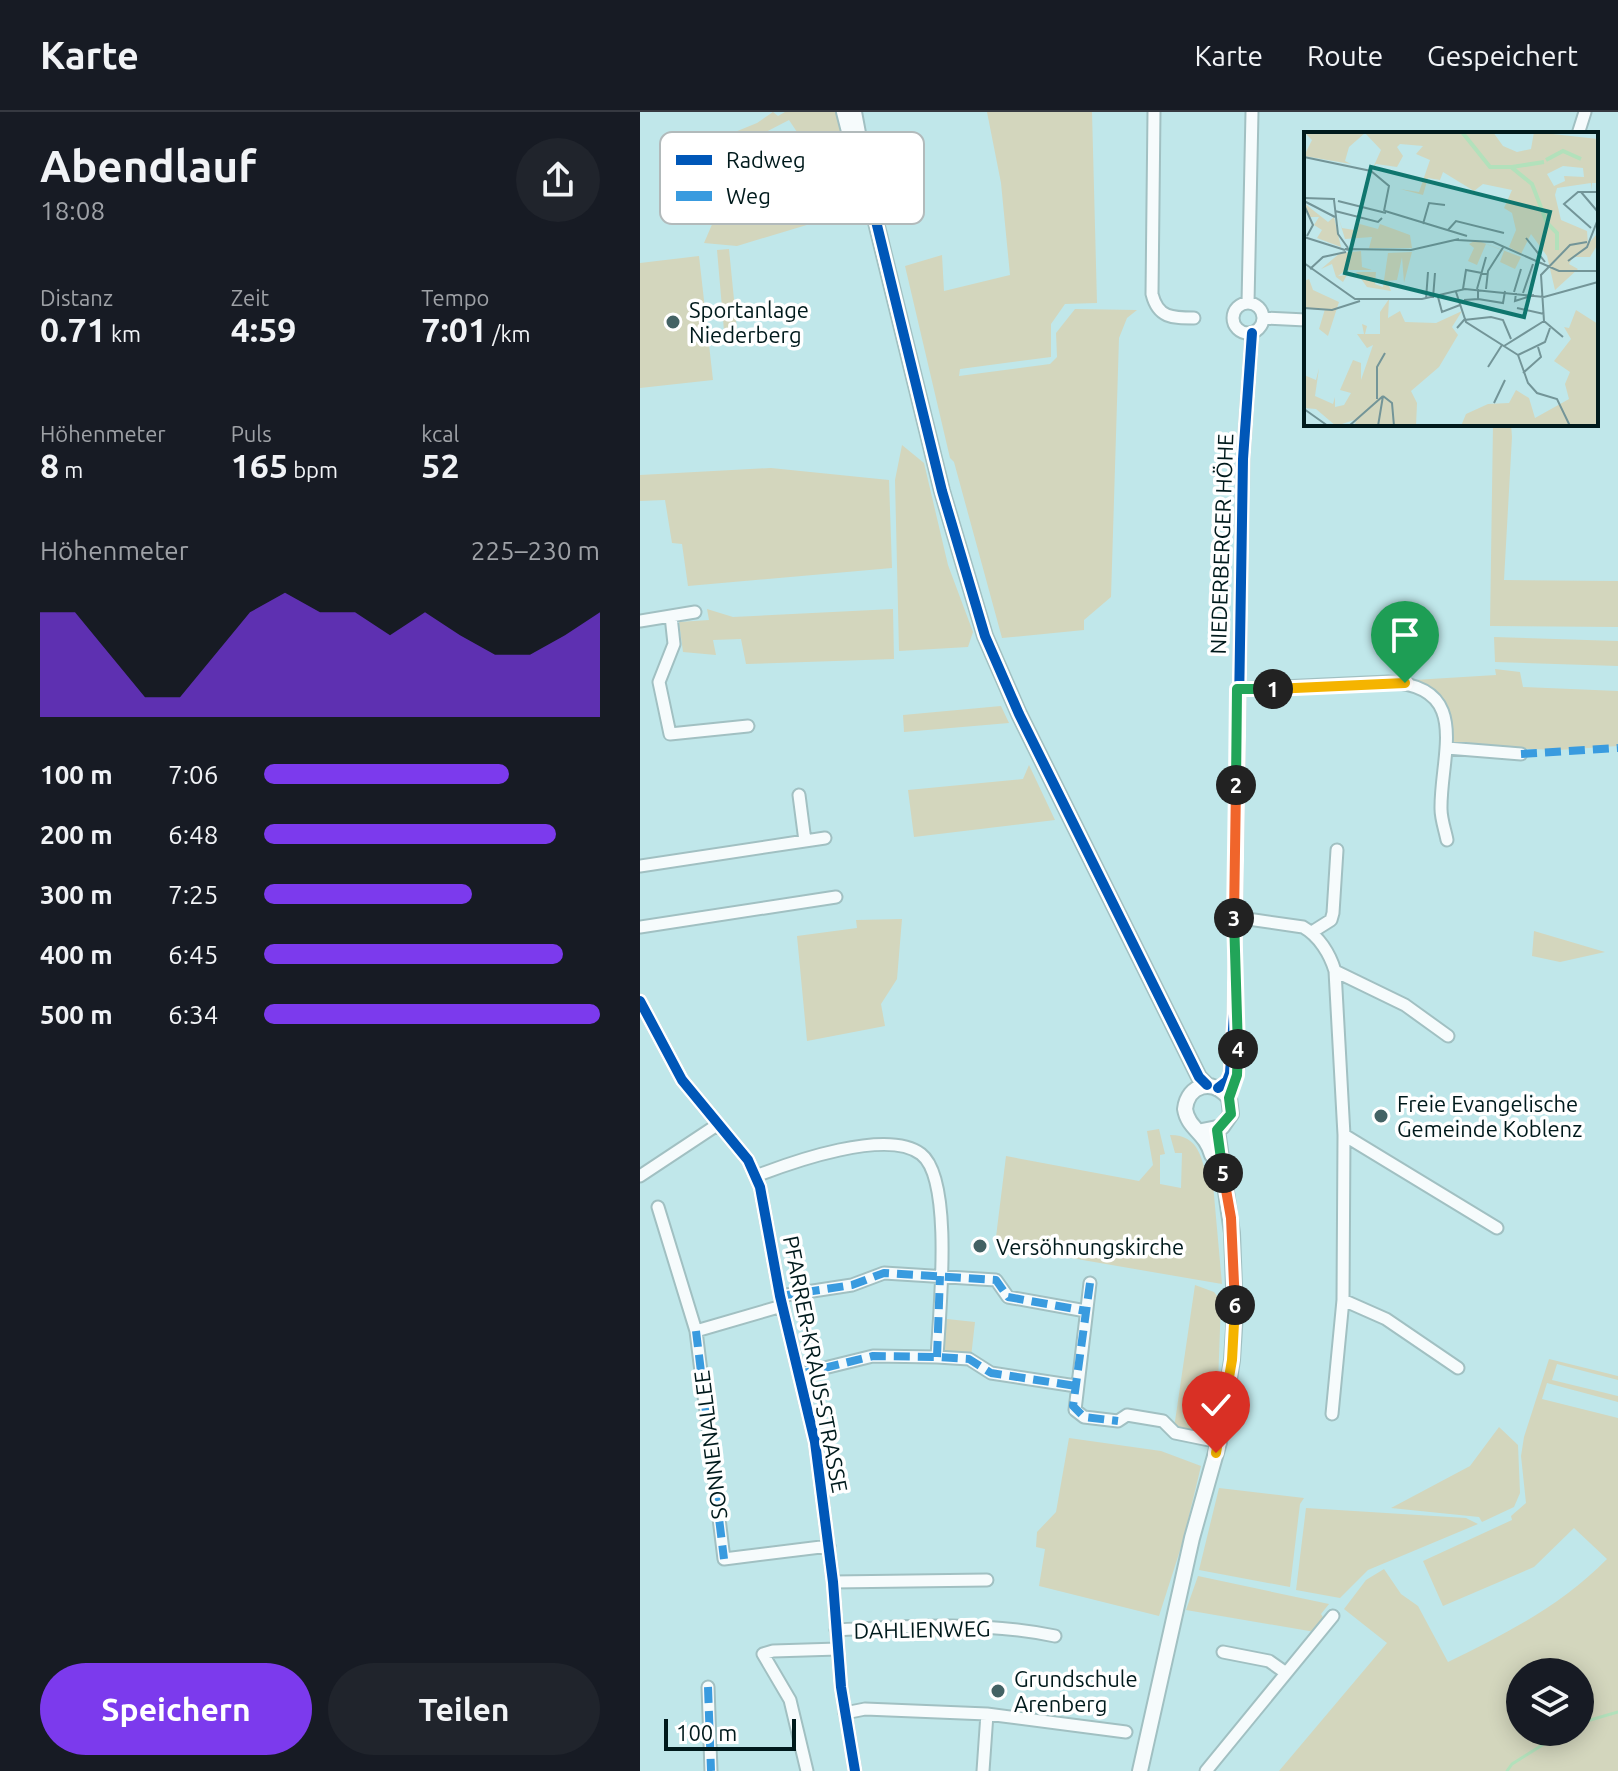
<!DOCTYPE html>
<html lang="de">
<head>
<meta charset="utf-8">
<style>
	:root { --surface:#171b24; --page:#20242c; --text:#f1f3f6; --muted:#9ea1a6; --line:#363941; --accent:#7c3aed }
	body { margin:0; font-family:Ubuntu,sans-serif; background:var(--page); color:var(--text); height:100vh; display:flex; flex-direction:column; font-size:30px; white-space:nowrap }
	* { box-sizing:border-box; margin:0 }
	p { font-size:26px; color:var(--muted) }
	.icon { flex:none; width:44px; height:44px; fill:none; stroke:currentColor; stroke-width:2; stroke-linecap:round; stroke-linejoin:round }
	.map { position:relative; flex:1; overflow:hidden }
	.drawer { display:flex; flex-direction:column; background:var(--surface); width:640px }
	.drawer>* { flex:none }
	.tools { position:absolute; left:866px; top:1546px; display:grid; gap:16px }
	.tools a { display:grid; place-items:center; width:88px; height:88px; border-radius:50%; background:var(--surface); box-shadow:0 4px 20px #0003; font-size:40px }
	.scale { position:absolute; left:24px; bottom:20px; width:132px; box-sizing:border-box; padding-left:8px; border:4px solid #001a1c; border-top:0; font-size:22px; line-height:28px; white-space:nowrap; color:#001a1c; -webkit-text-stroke:6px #fff; paint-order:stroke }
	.pin { position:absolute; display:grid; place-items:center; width:68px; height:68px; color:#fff; margin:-82px -34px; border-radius:50% 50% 50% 0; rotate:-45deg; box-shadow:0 0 8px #0007 }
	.pin .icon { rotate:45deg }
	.km { position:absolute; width:40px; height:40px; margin:-20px; border-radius:50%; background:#222; color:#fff; font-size:22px; line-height:40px; text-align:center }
	.round { display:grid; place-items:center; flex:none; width:84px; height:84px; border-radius:42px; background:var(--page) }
	.headline { display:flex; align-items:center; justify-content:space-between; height:136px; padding:0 40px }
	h1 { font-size:44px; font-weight:700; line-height:60px }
	.stats { display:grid; grid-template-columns:repeat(3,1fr); gap:12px; height:136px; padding:8px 40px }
	.stats div { display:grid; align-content:center }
	.stats b { font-size:34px; font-weight:700 }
	.stats small { font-size:22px; font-weight:400 }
	.stats p { font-size:22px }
	.chart { height:224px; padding:16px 40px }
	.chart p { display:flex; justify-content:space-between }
	.chart svg { width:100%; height:144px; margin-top:8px; fill:var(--accent); opacity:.7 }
	.action { display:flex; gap:16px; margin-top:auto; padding:16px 40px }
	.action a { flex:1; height:92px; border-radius:48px; background:var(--accent); color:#fff; font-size:32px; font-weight:700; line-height:92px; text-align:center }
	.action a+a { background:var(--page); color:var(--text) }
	ul { padding:0 40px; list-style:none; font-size:26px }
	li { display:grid; grid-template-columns:128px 96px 1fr; align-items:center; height:60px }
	li i { height:20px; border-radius:10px; background:var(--accent) }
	header { display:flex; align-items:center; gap:48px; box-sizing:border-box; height:112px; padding:0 40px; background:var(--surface); border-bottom:2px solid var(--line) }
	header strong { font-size:38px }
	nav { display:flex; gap:44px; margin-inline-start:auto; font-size:28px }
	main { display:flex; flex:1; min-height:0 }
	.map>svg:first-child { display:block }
	.green { fill:#d3d6bd; fill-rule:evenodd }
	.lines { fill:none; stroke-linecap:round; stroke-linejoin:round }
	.stream { stroke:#b2e1bb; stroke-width:3 }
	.minor-casing { stroke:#a1c0c2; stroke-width:15 }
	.major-casing { stroke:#a1c0c2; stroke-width:18 }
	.minor { stroke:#f6fbfc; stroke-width:11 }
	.major { stroke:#f6fbfc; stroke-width:14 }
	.quiet { stroke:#399bdf; stroke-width:8; stroke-dasharray:16 8; stroke-linecap:butt }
	.cycleway-casing { stroke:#fff; stroke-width:15 }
	.cycleway { stroke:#0057b8; stroke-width:10 }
	.split-1-casing { stroke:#fff; stroke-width:16 }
	.split-2-casing { stroke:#fff; stroke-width:16 }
	.split-3-casing { stroke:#fff; stroke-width:16 }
	.split-4-casing { stroke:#fff; stroke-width:16 }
	.split-5-casing { stroke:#fff; stroke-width:16 }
	.split-6-casing { stroke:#fff; stroke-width:16 }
	.split-7-casing { stroke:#fff; stroke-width:16 }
	.split-1 { stroke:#f5b400; stroke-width:10 }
	.split-2 { stroke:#22a559; stroke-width:10 }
	.split-3 { stroke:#f0652b; stroke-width:10 }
	.split-4 { stroke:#22a559; stroke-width:10 }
	.split-5 { stroke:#22a559; stroke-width:10 }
	.split-6 { stroke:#f0652b; stroke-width:10 }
	.split-7 { stroke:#f5b400; stroke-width:10 }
	.poi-dot { fill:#436264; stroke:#fff; stroke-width:3 }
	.labels { text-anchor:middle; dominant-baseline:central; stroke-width:7; stroke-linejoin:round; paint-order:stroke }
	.poi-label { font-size:22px; fill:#001a1c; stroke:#fff; text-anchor:start }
	.street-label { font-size:22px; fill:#001a1c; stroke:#fff }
	.inset-river { fill:none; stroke:#b2e1bb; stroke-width:4 }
	.inset-road { fill:none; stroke:#739598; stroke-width:2 }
	.view { fill:#0f766e; fill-opacity:0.15; stroke:#0f766e; stroke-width:4 }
	.inset-edge { fill:none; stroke:#001a1c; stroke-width:4 }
	.key { fill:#fff; stroke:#b2babb; stroke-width:2 }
	.key-label { font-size:22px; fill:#001a1c }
</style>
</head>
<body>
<header>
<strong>Karte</strong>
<nav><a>Karte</a><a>Route</a><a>Gespeichert</a></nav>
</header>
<main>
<section class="drawer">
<div class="headline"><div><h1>Abendlauf</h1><p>18:08</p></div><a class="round"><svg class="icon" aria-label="share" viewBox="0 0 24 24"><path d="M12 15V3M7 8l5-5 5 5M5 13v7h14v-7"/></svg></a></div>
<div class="stats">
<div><p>Distanz</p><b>0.71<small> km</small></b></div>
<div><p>Zeit</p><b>4:59</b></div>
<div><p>Tempo</p><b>7:01<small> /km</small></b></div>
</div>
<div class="stats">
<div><p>Höhenmeter</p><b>8<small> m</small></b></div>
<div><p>Puls</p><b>165<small> bpm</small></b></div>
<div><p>kcal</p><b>52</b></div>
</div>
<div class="chart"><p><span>Höhenmeter</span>225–230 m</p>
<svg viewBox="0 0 160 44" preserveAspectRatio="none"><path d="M0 44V12L10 12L20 25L30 38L40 38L50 25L60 12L70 6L80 12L90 12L100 19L110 12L120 19L130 25L140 25L150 19L160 12V44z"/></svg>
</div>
<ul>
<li><b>100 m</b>7:06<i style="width:73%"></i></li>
<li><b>200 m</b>6:48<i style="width:87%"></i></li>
<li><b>300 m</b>7:25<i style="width:62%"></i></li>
<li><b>400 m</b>6:45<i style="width:89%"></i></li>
<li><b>500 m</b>6:34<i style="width:100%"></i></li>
</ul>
<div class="action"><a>Speichern</a><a>Teilen</a></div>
</section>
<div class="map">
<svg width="978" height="1659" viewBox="0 0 978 1659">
	<rect width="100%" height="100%" fill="#c0e7ea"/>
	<!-- green -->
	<path class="green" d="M133 0 138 4 145 0H196L223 96 97 134 64 131 77 101 58 58 68 31 117 11ZM149 8 157 20 185 40 158 46 120 23Z
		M347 0H452L457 191 425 192 411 212V245L320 257 319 264 410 252 417 245 416 221 435 197 497 198 487 206 479 226 471 485 444 508V518L362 526 314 350 310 346 265 154 302 143 304 179 370 163 361 71Z
		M89 137 98 228 85 230 77 138Z
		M59 144 73 268 0 276V151Z
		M853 312H871L872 325 864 468 978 469V515L850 514Z
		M262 333 284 351 308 453 333 520 328 535 259 539 255 368Z
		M131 356 249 368 252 456 48 474 42 432 32 431 25 388 0 389V363Z
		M67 497 93 505 253 497 254 547 106 552 101 527 73 528 76 543 43 540 39 510 69 508Z
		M854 525 978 529V554L855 550Z
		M855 557 880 560 883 575 978 579V634L918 638 815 634 803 590 791 575 774 568 856 563Z
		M361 594 369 611 264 620 263 603Z
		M389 653 415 708 274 725 268 678 383 667Z
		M262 807 257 867 241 892 245 914 167 929 157 824 217 816 216 808Z
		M894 819 965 840 920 850 892 844Z
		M519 1017 525 1042 520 1043V1072L541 1076 542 1041H535L530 1023C560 1023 562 1048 568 1071L573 1072 582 1172 355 1133 366 1044 499 1069 513 1053 507 1019Z
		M555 1173 574 1180 581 1189 578 1272 568 1322 534 1316Z
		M307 1207 335 1210 331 1245 302 1242Z
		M909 1247 978 1264V1268L917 1252 912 1268 978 1284V1290L907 1271 902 1287 978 1306V1659H639L747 1531 704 1497 726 1468 744 1457 761 1482 778 1494 808 1550C866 1522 922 1493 967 1447L934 1416 894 1455 803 1494 783 1449 872 1408 871 1404 886 1391 881 1344 884 1325ZM880 1560H940V1620H880Z
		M859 1315 878 1333 880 1381 874 1395 842 1410 839 1405 751 1396 830 1354Z
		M429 1326 521 1339 561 1354 543 1429 519 1504 399 1474 405 1437 396 1435 397 1420 416 1400Z
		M579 1376 664 1386 660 1392 650 1475 559 1458Z
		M666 1396 826 1406 838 1412 728 1458 700 1486 656 1478Z
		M558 1464 689 1492 681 1502 684 1507 675 1520 546 1498Z"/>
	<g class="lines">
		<!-- stream -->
		<path class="stream" d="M940 1611 978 1600
			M867 1659 872 1652 923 1620"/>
		<!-- minor casing -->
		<g class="minor-casing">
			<path id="minor" d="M514 0 512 182C518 206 532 206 554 206
				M938 22 945 0
				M608 191 612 0
				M593 206a15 15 0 1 1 30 0a15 15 0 1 1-30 0Z
				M623 206 666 208
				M31 504 34 532 19 570 30 622 108 614
				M0 509 55 500
				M597 577 748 570C833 574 800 643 801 697 801 707 805 718 807 728
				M807 636 881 642
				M159 683 165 729
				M0 754 185 726
				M594 805 663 815C679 824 690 842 695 859L704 1023 703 1188 692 1302
				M0 815 196 785
				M672 820 691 808 693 801 697 738
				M695 859 765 893 808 924
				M0 889 42 968 108 1048 120 1075 140 1184 175 1330 193 1470 201 1575 215 1659
				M578 976 587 969 590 961 594 902 603 347 612 221
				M589 986 598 956
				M704 1023 857 1116
				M0 1064 77 1013
				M116 1064C152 1050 247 1016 281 1042 314 1067 299 1204 297 1245
				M18 1095 56 1219 142 1194
				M450 1171 435 1298 444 1305 478 1309 487 1303 523 1309 535 1321 579 1330
				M140 1184 212 1173 244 1161 356 1168 368 1185 446 1199
				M703 1188 746 1207 818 1256
				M56 1219 84 1447 189 1434
				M160 1262 233 1244 297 1245 329 1247 351 1261 436 1274
				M193 1470 347 1468
				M196 1518C270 1514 342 1509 415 1524
				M583 1540 629 1549 646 1561
				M68 1575 71 1659
				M205 1601 225 1597 347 1602 486 1620
				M167 1659 150 1588 123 1542 133 1539 198 1537
				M343 1659 347 1602
				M566 1659 693 1504"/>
		</g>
		<!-- major casing -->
		<g class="major-casing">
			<path id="major" d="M204 0 212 31
				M214 0 231 90 302 379 345 524 379 602 559 965 567 973
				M562 1019 582 1015 591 1002 589 986C573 966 548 972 545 997 548 1017 566 1020 572 1043
				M500 1659 552 1426 579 1330 592 1248 595 1201 592 1121 577 1018"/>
		</g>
		<!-- minor -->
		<use href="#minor" class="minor"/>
		<!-- major -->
		<use href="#major" class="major"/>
		<!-- quiet -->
		<path class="quiet" d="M881 642 978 636
			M450 1171 433 1294 444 1305 478 1309
			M140 1184 212 1173 244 1161 356 1168 368 1185 446 1199
			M56 1219 84 1447
			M297 1245 300 1164
			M160 1262 233 1244 297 1245 329 1247 351 1261 436 1274
			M68 1575 71 1659"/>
		<!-- cycleway casing -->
		<g class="cycleway-casing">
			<path id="cycleway" d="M224 60 302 379 345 524 379 602 559 965 567 973
				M0 889 42 968 108 1048 120 1075 140 1184 175 1330 193 1470 201 1575 215 1659
				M578 976 587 969 590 961 594 902 603 347 612 221"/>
		</g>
		<!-- cycleway -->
		<use href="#cycleway" class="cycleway"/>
	</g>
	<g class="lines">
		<!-- split-1 casing -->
		<g class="split-1-casing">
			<path id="split-1" d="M633 577 765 571"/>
		</g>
		<!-- split-2 casing -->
		<g class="split-2-casing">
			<path id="split-2" d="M596 673 597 577H633"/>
		</g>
		<!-- split-3 casing -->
		<g class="split-3-casing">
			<path id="split-3" d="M594 806 596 673"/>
		</g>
		<!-- split-4 casing -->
		<g class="split-4-casing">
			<path id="split-4" d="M594 806 598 937"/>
		</g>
		<!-- split-5 casing -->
		<g class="split-5-casing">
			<path id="split-5" d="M583 1061 577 1018 591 1002 589 986 597 963 598 937"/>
		</g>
		<!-- split-6 casing -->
		<g class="split-6-casing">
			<path id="split-6" d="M583 1061 591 1106 595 1193"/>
		</g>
		<!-- split-7 casing -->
		<g class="split-7-casing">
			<path id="split-7" d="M576 1341 592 1248 595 1193"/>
		</g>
		<!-- split-1 -->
		<use href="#split-1" class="split-1"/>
		<!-- split-2 -->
		<use href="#split-2" class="split-2"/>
		<!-- split-3 -->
		<use href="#split-3" class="split-3"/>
		<!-- split-4 -->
		<use href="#split-4" class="split-4"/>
		<!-- split-5 -->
		<use href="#split-5" class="split-5"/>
		<!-- split-6 -->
		<use href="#split-6" class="split-6"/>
		<!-- split-7 -->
		<use href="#split-7" class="split-7"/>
	</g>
	<!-- markers -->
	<g class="poi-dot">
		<circle cx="33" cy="210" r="8"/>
		<circle cx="741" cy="1004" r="8"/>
		<circle cx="340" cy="1134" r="8"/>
		<circle cx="358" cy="1579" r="8"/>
	</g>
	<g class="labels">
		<!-- poi labels -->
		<g class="poi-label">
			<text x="49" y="197">Sportanlage<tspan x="49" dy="25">Niederberg</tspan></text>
			<text x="757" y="991">Freie Evangelische<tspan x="757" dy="25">Gemeinde Koblenz</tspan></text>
			<text x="356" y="1134">Versöhnungskirche</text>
			<text x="374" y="1566">Grundschule<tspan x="374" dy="25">Arenberg</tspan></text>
		</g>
		<!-- street labels -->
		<g class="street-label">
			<text transform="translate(581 432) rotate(-88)">NIEDERBERGER HÖHE</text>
			<text transform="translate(176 1252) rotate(79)">PFARRER-KRAUS-STRASSE</text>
			<text transform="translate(70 1333) rotate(-97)">SONNENALLEE</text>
			<text transform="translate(282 1517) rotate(-1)">DAHLIENWEG</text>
		</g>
	</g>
	<!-- overview -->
	<g transform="translate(664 20)">
		<rect width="294" height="294" fill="#c0e7ea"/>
		<path d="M0 0H189L199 14 213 20 227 17 230 0 294 7V51H288V58L287 51 253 56 251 63 257 88 283 99 284 112 292 103 294 112 286 125H269L265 132 274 137 251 158 243 124 227 102 217 122 205 115 212 98 208 81 200 76 208 58 179 52 170 59 139 40 136 48 124 46 119 63 96 57 115 60 126 28 112 22 119 14 96 12 93 15 99 24 93 35 72 32 68 38 77 18 61 1 45 15 41 29 47 32 0 24 8 8ZM259 34 279 36 280 45 260 44 261 49 250 54 243 42ZM0 71 24 90 30 85 37 115 13 106 18 98 10 93 15 85H6ZM34 84 38 96 50 98 52 91 74 97 76 92 106 103 108 116H65L68 105 41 107ZM172 108 217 125 211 137 196 130 200 119 182 112 173 133 164 129 170 116 165 112ZM57 119 58 135 68 138H42L34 144 43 143 39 150 32 145 28 132 17 137 36 121ZM108 120 100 151 98 125 93 148 83 149 87 159 63 155 52 140H72L71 152 79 155 84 121ZM5 147 9 158 35 170 24 204 15 197 21 177 0 176V149ZM85 167 84 186 96 179 101 190 132 191 158 179 148 195 154 203 135 235 107 259 113 271 112 294H50L53 287 32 294 12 277 0 276V243L12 248 15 236 11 264 29 272 31 265V275L40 273 47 261 36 258 49 228 57 231V248L69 213 63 216 53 202H60L58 192 63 194 61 202H76V180ZM272 178 294 192V294H157L162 282 184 272 205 271 212 258 225 266 231 286 265 267 261 252 266 240 250 229 267 207 260 195 265 196Z" fill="#d3d6bd" fill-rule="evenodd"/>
		<path class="inset-river" d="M158 0 186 35H207L228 52 243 91 253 101V118M242 28 259 19 277 27M208 35 240 30"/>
		<path class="inset-road" d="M0 25 67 39 85 54 80 79M277 60 294 80M0 66 31 67M30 68 34 102 44 116M0 69 31 85M34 69 82 81M0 73 9 93 3 104M31 79 74 90 78 86M81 79 163 104M119 92 125 71 141 73M287 96 260 72 274 60H294M144 98 152 89 200 101M0 105 41 118M222 106 241 130M153 108 189 110 255 139H294M45 118 41 117 107 118 155 107M264 129 283 115 294 87M0 131 51 167H118L161 157 240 165 294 150M6 137 19 125 42 120M159 157 162 138 183 142M173 157 182 125M182 157 184 139 200 114M152 160 162 190 214 223M210 160 217 137M212 161 211 169 230 163M219 161 229 132M134 165 138 180 156 173M129 166 131 141M122 167 124 140M174 167 199 171 201 159M160 168 174 167V157M0 176 28 178 56 169M213 176 240 182M153 196 160 188 187 185 199 188 207 207M259 205 240 189 237 143 266 113 283 110M200 214 240 189M214 223 224 251 233 261 253 267 266 294M214 223 241 210 246 196M184 235 198 213M219 241 237 225 234 215M79 264 88 271 90 294M73 267V235L81 221M190 271 201 248M0 277 24 294M45 294 79 264M74 294 79 264"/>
		<path class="view" d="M67 35 246 80 220 185 41 141Z"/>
		<rect width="294" height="294" class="inset-edge"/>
	</g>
	<!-- legend -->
	<rect x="20" y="20" width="264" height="92" rx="12" class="key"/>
	<rect x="36" y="43" width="36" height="10" fill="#0057b8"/>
	<rect x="36" y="79" width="36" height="10" fill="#399bdf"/>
	<g class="key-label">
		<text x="86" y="56">Radweg</text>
		<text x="86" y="92">Weg</text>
	</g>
</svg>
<div class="tools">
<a><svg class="icon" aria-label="layers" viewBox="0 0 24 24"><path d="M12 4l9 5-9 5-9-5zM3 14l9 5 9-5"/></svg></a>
</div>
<div class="scale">100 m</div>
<div class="pin" style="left:765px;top:571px;background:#1e9e55"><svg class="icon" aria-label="arrive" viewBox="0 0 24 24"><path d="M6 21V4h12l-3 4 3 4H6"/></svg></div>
<div class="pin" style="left:576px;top:1341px;background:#d93025"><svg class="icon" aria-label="check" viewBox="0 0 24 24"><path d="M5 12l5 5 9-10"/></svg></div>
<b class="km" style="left:633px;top:577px">1</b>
<b class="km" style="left:596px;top:673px">2</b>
<b class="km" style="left:594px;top:806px">3</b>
<b class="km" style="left:598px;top:937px">4</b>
<b class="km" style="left:583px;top:1061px">5</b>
<b class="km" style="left:595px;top:1193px">6</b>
</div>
</main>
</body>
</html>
